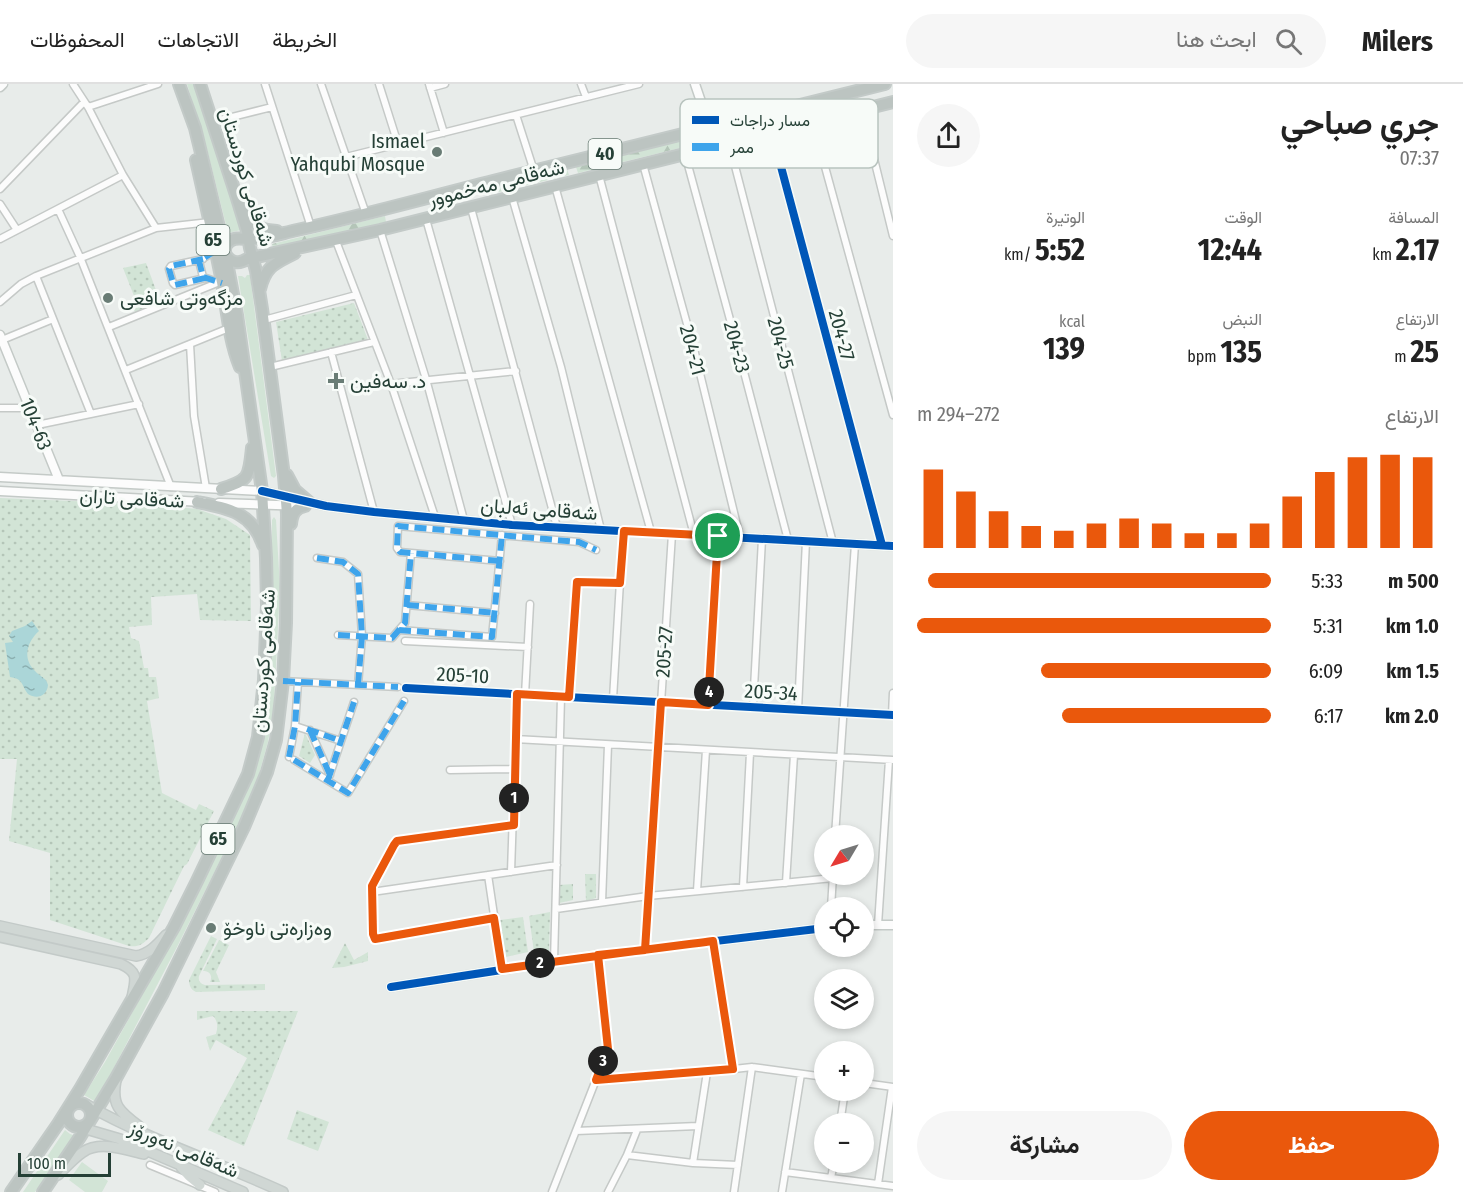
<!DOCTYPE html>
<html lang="ar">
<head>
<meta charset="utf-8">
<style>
	:root { --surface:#fff; --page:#f6f6f6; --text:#222; --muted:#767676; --line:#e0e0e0; --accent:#ea580c }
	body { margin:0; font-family:"Fira Sans Condensed",Vazirmatn,sans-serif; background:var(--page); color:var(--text); direction:rtl; height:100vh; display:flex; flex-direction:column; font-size:22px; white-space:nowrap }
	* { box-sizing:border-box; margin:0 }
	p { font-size:20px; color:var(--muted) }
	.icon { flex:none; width:33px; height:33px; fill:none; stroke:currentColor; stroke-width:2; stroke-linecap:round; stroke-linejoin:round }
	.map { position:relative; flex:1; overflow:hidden; direction:ltr }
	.drawer { display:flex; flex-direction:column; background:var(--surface); width:570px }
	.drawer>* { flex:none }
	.needle { width:39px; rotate:232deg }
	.buttons { position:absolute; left:814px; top:741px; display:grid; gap:12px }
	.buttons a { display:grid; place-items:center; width:60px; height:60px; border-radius:50%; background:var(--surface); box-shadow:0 3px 9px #0003; font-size:30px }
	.scale { position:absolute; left:18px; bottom:15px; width:93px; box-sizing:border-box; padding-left:6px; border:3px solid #254036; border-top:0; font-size:16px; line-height:21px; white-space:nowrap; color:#254036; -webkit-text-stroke:4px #f7fbf8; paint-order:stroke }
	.pin { position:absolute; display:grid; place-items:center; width:51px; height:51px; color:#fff; margin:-26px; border:3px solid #fff; border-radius:50%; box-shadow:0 2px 6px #0007 }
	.km { position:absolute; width:30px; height:30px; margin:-15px; border-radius:50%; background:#222; color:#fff; font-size:16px; line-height:30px; text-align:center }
	.round { display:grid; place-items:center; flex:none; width:63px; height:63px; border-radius:32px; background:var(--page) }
	.summary { display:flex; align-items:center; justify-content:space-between; height:102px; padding:0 24px }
	h1 { font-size:33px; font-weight:700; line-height:45px }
	.metrics { display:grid; grid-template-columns:repeat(3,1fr); gap:9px; height:102px; padding:6px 24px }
	.metrics div { display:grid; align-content:center }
	.metrics b { font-size:30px; font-weight:700 }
	.metrics small { font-size:16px; font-weight:400 }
	.metrics p { font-size:16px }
	.chart { height:168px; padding:12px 24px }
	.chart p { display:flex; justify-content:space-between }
	.chart svg { width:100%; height:108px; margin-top:6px; stroke:var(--accent); stroke-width:6 }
	.primary-button { display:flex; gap:12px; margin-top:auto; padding:12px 24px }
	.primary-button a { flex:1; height:69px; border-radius:36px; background:var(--accent); color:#fff; font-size:24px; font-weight:700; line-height:69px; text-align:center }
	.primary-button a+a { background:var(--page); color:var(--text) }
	ul { padding:0 24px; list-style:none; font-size:20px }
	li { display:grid; grid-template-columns:96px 72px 1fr; align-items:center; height:45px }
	li i { height:15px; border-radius:8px; background:var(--accent) }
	header { display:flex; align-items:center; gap:36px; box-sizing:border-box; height:84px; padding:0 30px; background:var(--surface); border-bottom:2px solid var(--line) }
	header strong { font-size:28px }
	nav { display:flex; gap:33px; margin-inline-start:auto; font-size:21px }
	.search { width:420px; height:54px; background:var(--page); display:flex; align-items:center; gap:15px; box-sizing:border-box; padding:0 21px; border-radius:33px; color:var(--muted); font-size:22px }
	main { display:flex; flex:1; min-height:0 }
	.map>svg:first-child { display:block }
	.grass { fill:#d2e4d6 }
	.forest { fill:url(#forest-firs) }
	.park { fill:url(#park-dots) }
	.water { fill:url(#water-ripples) }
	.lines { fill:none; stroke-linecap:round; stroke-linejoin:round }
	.street-casing { stroke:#c5c9c7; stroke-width:9 }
	.secondary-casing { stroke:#c4cac7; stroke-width:11 }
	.primary-casing { stroke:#c3cac8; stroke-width:12 }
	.highway-casing { stroke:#c3cac8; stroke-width:14 }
	.street { stroke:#fcfcfc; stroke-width:6 }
	.secondary { stroke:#fcfcfc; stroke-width:8 }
	.primary { stroke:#d0d7d4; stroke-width:9 }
	.highway { stroke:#bcc4c1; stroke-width:10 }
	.quiet { stroke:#3ea4eb; stroke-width:6; stroke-dasharray:12 6; stroke-linecap:butt }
	.cycleway-casing { stroke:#f7fbf8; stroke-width:11 }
	.cycleway { stroke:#0057b8; stroke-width:8 }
	.route-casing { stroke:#fff; stroke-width:12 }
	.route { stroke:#ea580c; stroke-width:8 }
	.poi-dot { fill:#697c75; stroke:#f7fbf8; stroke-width:2 }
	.labels { text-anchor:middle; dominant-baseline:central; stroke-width:6; stroke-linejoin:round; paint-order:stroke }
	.shield { fill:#f7fbf8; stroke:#647870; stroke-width:1.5 }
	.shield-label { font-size:18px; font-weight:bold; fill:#254036 }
	.poi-label { font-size:20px; fill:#254036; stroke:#f7fbf8; text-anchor:start }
	.street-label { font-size:20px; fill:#254036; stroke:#f7fbf8 }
	.key { fill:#f7fbf8; stroke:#b8c3be; stroke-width:1.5 }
	.key-label { font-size:16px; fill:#254036 }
</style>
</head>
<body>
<header>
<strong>Milers</strong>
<div class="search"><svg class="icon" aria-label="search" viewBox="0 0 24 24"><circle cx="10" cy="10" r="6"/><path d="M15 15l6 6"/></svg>ابحث هنا</div>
<nav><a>الخريطة</a><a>الاتجاهات</a><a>المحفوظات</a></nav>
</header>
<main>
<section class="drawer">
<div class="summary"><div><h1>جري صباحي</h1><p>07:37</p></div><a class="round"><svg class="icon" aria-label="share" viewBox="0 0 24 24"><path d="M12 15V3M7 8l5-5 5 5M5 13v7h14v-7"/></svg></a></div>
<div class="metrics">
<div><p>المسافة</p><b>2.17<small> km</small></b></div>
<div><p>الوقت</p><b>12:44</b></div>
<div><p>الوتيرة</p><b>5:52<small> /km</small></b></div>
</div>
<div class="metrics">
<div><p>الارتفاع</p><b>25<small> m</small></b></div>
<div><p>النبض</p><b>135<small> bpm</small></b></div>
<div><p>kcal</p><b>139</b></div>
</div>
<div class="chart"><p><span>الارتفاع</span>272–294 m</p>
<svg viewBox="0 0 160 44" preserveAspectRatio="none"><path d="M5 44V12M15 44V21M25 44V29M35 44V35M45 44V37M55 44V34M65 44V32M75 44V34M85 44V38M95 44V38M105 44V34M115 44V23M125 44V13M135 44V7M145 44V6M155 44V7"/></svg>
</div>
<ul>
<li><b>500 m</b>5:33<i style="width:97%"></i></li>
<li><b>1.0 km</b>5:31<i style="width:100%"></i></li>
<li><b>1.5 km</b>6:09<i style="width:65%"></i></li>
<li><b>2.0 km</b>6:17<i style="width:59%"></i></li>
</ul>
<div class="primary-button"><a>حفظ</a><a>مشاركة</a></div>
</section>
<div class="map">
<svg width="893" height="1108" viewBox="0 0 893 1108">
	<defs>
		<pattern id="forest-firs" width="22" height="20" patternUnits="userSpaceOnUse" patternTransform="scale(1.5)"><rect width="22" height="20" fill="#d2e4d6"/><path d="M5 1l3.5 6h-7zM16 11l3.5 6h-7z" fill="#b4c5b8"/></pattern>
		<pattern id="park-dots" width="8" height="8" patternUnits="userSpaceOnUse" patternTransform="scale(1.5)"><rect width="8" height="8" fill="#d2e4d6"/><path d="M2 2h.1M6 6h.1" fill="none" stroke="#b4c5b8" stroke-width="1.8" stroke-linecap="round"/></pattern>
		<pattern id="water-ripples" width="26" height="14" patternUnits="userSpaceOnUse" patternTransform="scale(1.5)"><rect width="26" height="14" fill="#abd6d8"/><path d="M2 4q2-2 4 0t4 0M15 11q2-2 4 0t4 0" fill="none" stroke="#8bafb0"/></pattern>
	</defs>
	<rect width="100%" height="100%" fill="#e8ecea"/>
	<!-- grass -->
	<path class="grass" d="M187 0H194L216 65 241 146 228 149 208 69Z
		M247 191H250L276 392 274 394 271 392 238 192H242L245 194Z
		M274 433 276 436 280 503 274 621 268 658 258 694 242 733 177 863 96 1018 84 1011 105 978 170 860 250 692 271 504 272 436Z
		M65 1046 70 1050 76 1052 35 1108H23Z
		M82 1078 108 1097 102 1108H85L69 1096Z"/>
	<!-- forest -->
	<path class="forest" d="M687 55 688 62 578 89 576 83Z
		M567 85 569 91 486 111 485 105Z
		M385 132 386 138 273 165 272 160Z"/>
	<!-- park -->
	<path class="park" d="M146 179 160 217 135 228 131 220 136 217 123 184Z
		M354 219 368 256 282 277 276 238Z
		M0 414 145 420 197 425 226 435 250 451 251 537 200 536 197 510 151 513 152 541 129 543 131 554 139 557 144 584H148L149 593H156L159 614 147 617 162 709 196 726 199 720 214 727 187 780 184 782 149 854C142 861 138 863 129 862L50 836V769L9 757 17 675H0Z
		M305 649 315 671 310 679 299 672Z
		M585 790H596V814L586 817Z
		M573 800V816L559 819V801Z
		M550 828 549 867 534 868 529 832Z
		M523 833 528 868 506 873 500 836Z
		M211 852 217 855 199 892C198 897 200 900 205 901L265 900V906L196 908C191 906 189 901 189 896Z
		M219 856 229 861 216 888 220 898H210C213 892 210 887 203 887Z
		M345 859 354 876 368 868V877L344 883 332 884Z
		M197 927H298L244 1062 208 1046 247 974 216 956 210 967 206 953 216 950C218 943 218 937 213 932L197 936Z
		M297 1026 329 1038 318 1067 287 1055Z"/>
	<!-- water -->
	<path class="water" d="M32 537 39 547C27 558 22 574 35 587 40 593 46 593 48 601 47 612 37 616 28 610 21 601 24 595 10 593L5 559 13 558 9 552 12 547 25 542Z"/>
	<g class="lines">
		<!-- street casing -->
		<g class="street-casing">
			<path id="street" d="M73 0 88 23 123 91 156 144
				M265 0 311 143
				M321 0 366 130
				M379 0 398 60
				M429 0 444 49
				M581 0 586 13
				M430 4 445 0
				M88 23 158 0
				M862 26 893 152
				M516 31 534 87
				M212 38 272 23
				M813 39 893 331
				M772 49 882 461
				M729 59 833 459
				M685 70 738 265 788 456
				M346 73 639 0
				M643 80 695 269 740 453
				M599 91 694 451
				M555 102 651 448
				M0 105 84 18
				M512 113 561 283 601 446
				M0 120 17 146
				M471 124 557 443
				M58 125 80 173 171 403
				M426 135 512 441
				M380 146 426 295 464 436
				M0 155 123 91
				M336 157 391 300 435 433
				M215 167 199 177 203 193 221 199
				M203 175 171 182 169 185 173 199 175 201 205 194
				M36 192 91 330
				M0 218 21 200 36 192 156 144 210 138
				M264 236 356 211
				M109 243 217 199H222
				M2 256 53 235
				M190 260 194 332 206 404
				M331 268 374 428
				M270 283 374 258
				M126 286 229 244
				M391 300 516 287
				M0 324H30
				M37 341 139 320
				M317 474 343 478 358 490 362 552 358 601
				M500 477 400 468 397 464 398 442 579 458 596 466
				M407 521 495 529
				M399 546 492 553 502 451
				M338 551 392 554 405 539 411 469
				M405 557 528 563
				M283 597 398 603
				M406 604 893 631
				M525 611 530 520
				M569 613 577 498 620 499
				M613 615 623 447
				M708 621 718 452
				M753 623 762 455
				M798 626 806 457
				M892 631 893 609
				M295 642 341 657
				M310 646 330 691
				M515 655 893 676
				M289 673 295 642 298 598
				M294 676 348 709 404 617
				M450 686 514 685
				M328 696 354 618
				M835 752 855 460
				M511 788 517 610
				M488 791 502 885
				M786 799 794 671
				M743 803 750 669
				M697 807 706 666
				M372 808 557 781
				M602 818 608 661
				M831 824 833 791
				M556 825 648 812 833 794
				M494 834 375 855 373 850 372 802 394 761 397 757 514 741
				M878 841 889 676
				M713 857 733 985
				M645 866 672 450
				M554 878 561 613
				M596 996 707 988 752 983 825 993
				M864 999 893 1003
				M840 1040 845 1006
				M576 1047 698 1042
				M627 1071 693 1079 738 1081
				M693 1079 707 988
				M150 1081 215 1108
				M785 1088 893 1102
				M831 1094 834 1078
				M878 1100 892 1003
				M552 1108 608 965 598 871
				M608 1108 627 1071 637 1046
				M734 1108 752 983
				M782 1108 801 990"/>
		</g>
		<!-- secondary casing -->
		<g class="secondary-casing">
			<path id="secondary" d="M695 0 710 44
				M0 3 3 0
				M0 251 59 396
				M0 393 262 407 326 422 374 428 512 441 893 462
				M0 407 203 418
				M219 419 305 422
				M864 841H893
				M391 903 598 871 825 844"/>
		</g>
		<!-- primary casing -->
		<g class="primary-casing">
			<path id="primary" d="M0 842 136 872C149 870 157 861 166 851
				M0 853 121 880C140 889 135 896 132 914
				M116 996C111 1022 120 1028 140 1043
				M87 1021C149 1056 218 1078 283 1108
				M79 1043 120 1055 243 1108
				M181 1083 189 1092 200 1101
				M58 1091C66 1083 74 1074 83 1068 100 1056 126 1066 144 1070"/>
		</g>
		<!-- highway casing -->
		<g class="highway-casing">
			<path id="highway" d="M885 0C757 32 629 64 501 95 433 112 365 131 297 146 283 149 268 154 253 155 246 156 236 152 230 157 217 166 231 186 247 175L380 146 893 18
				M196 76C205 116 214 157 222 198 227 226 229 256 240 283
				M246 129C254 143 262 146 277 147
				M260 205C266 181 276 179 295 169
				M287 391 295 406 309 418
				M221 405C250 396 249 393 252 364
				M197 418C228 424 252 428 263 461
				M291 440C292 430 295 424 305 422
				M67 1031a12 12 0 1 1 24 0a12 12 0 1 1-24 0Z
				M11 1108 58 1040 80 1005 174 843 197 797 248 690 258 653 264 596 267 521 266 474 262 407 237 231 225 168 195 44 179 0
				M43 1108 80 1053 116 994 163 909 244 743 267 688 276 656 283 597 286 539 287 430 284 392 262 225 256 187 250 164 247 147 236 111 200 0"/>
		</g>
		<!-- street -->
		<use href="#street" class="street"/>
		<!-- secondary -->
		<use href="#secondary" class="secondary"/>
		<!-- primary -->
		<use href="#primary" class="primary"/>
		<!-- highway -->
		<use href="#highway" class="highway"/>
		<!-- quiet -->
		<path class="quiet" d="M215 167 199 177 203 193 222 199
			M203 175 171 182 169 185 173 199 175 201 205 194
			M317 474 343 478 358 490 362 552 358 601
			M500 477 400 468 397 464 398 442 579 458 596 466
			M407 521 495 529
			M399 546 492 553 502 451
			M338 551 392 554 405 539 411 469
			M283 597 398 603
			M307 645 341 657
			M310 646 330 691
			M289 673 295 642 298 598
			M294 676 348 709 404 617
			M328 696 354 618"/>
		<!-- cycleway casing -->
		<g class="cycleway-casing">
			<path id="cycleway" d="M772 49 882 461
				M262 407 326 422 374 428 512 441 893 462
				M406 604 893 631
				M391 903 598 871 825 844"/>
		</g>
		<!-- cycleway -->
		<use href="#cycleway" class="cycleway"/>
	</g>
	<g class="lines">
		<!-- route casing -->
		<g class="route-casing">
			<path id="route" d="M718 452 624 447 620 499 577 498 569 613 517 610 514 741 397 757 394 761 372 802 373 850 375 855 494 834 502 885C572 875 643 866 713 857L733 985 596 996 608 965 598 871 645 866 661 618 708 621 718 452"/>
		</g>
		<!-- route -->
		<use href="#route" class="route"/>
	</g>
	<!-- markers -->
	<g class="poi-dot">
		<circle cx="437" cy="68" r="6"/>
		<circle cx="108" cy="214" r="6"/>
		<path d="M333 288h6v6h6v6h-6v6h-6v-6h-6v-6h6z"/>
		<circle cx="211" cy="844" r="6"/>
	</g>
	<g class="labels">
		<!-- shield labels -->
		<g class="shield">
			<rect x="588.5" y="55" width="33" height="30" rx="4.5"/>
			<rect x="196.5" y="141" width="33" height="30" rx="4.5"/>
			<rect x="201.5" y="740" width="33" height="30" rx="4.5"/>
		</g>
		<g class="shield-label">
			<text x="605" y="70">40</text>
			<text x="213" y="156">65</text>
			<text x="218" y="755">65</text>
		</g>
		<!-- poi labels -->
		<g class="poi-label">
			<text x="425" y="57" text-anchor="end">Ismael<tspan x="425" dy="23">Yahqubi Mosque</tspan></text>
			<text x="120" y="214">مزگەوتی شافعی</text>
			<text x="350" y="297">د. سەفین</text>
			<text x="223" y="844">وەزارەتی ناوخۆ</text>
		</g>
		<!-- street labels -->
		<g class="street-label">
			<text transform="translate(247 93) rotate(73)">شەقامی کوردستان</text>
			<text transform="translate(496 99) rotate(-14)">شەقامی مەخموور</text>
			<text transform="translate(842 251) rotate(75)">204-27</text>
			<text transform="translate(781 259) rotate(75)">204-25</text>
			<text transform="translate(737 263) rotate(75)">204-23</text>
			<text transform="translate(693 266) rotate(75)">204-21</text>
			<text transform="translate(36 340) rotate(68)">104-63</text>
			<text transform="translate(132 414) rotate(3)">شەقامی تاران</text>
			<text transform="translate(539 425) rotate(4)">شەقامی ئەلبان</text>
			<text transform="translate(664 568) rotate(-86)">205-27</text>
			<text transform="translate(263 577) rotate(-86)">شەقامی کوردستان</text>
			<text transform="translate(463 591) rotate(3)">205-10</text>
			<text transform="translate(771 608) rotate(3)">205-34</text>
			<text transform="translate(184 1065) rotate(23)">شەقامی نەورۆز</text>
		</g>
	</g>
	<!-- legend -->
	<rect x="680" y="15" width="198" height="69" rx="9" class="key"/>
	<rect x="692" y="32" width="27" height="8" fill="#0057b8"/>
	<rect x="692" y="59" width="27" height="8" fill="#3ea4eb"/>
	<g class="key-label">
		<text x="730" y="42">مسار دراجات</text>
		<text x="730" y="69">ممر</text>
	</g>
</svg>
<div class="buttons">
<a><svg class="needle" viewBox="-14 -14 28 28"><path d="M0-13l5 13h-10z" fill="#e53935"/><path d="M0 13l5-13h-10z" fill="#767676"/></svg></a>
<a><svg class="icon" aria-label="locate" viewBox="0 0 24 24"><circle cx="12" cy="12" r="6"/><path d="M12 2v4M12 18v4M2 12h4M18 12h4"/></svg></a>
<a><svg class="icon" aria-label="layers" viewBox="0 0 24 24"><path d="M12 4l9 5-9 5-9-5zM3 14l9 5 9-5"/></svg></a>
<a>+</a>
<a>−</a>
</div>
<div class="scale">100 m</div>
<div class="pin" style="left:718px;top:452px;background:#1e9e55"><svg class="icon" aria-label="arrive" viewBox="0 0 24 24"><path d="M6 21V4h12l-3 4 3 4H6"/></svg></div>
<b class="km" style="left:514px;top:714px">1</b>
<b class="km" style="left:540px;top:879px">2</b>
<b class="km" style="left:603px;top:977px">3</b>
<b class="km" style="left:709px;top:608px">4</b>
</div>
</main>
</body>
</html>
